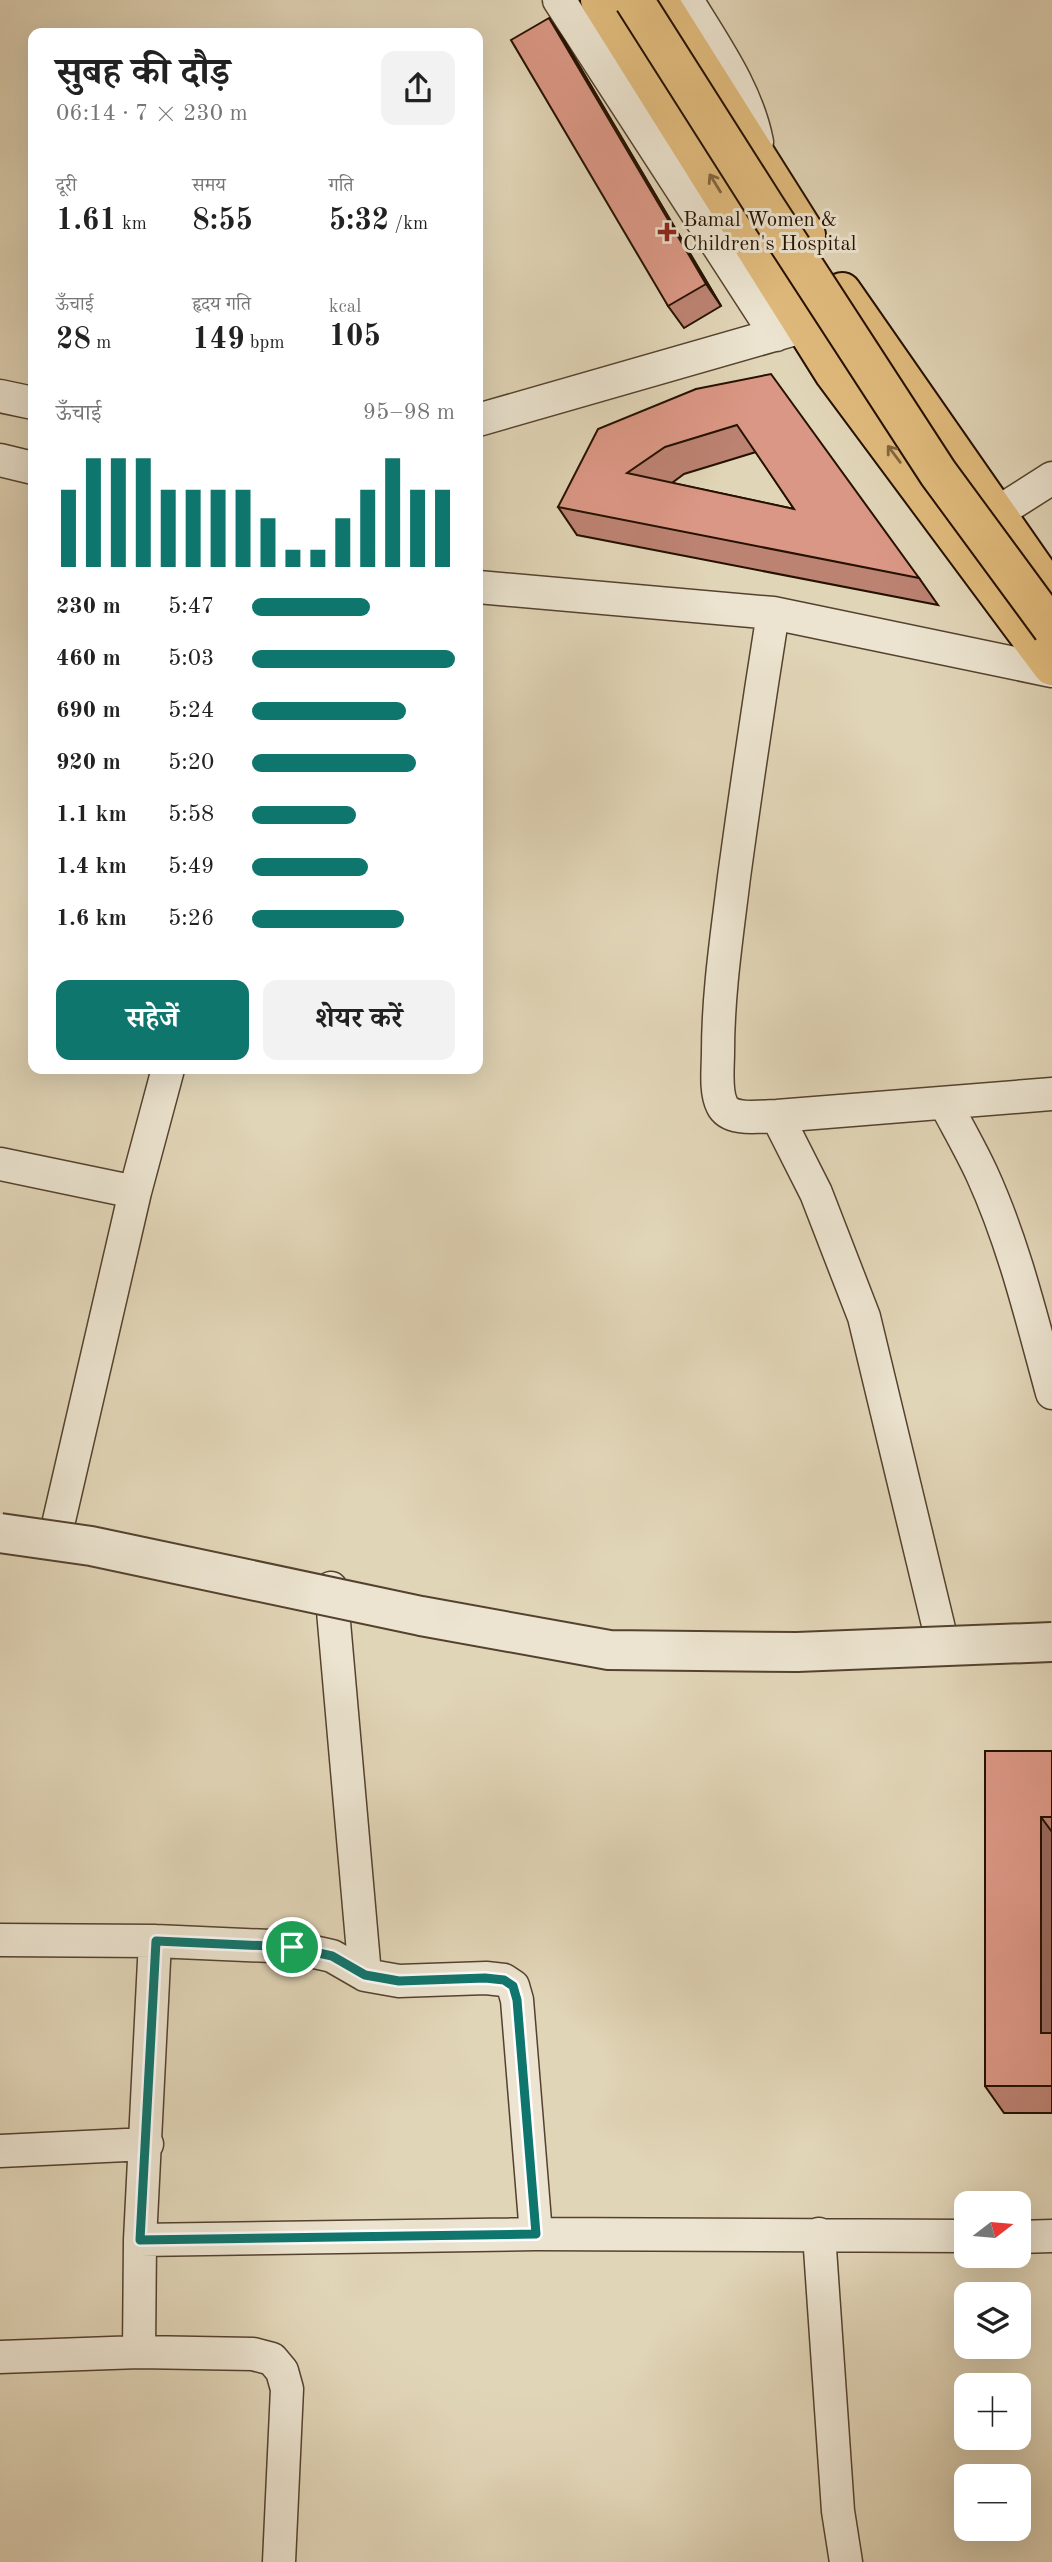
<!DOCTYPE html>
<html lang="hi">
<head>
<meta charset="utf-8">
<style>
	:root { --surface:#fff; --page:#f2f2f2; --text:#222; --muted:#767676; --accent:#0f766e }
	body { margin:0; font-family:"Old Standard TT","Noto Serif Devanagari",serif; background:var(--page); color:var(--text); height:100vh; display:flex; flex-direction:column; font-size:26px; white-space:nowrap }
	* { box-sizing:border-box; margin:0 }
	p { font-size:23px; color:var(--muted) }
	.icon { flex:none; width:38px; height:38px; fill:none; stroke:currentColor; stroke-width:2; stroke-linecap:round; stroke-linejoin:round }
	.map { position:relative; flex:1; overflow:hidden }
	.drawer { position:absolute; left:28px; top:28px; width:455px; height:1046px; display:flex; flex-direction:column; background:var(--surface); border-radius:14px; box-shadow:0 7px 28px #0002 }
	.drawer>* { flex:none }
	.needle { width:46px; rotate:74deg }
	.buttons { position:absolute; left:954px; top:2191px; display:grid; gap:14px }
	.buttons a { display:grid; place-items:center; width:77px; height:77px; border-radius:14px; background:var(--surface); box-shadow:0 7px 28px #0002; font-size:35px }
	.pin { position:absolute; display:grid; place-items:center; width:60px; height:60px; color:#fff; margin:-30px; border:4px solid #fff; border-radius:50%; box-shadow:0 2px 7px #0007 }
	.round { display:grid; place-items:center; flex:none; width:74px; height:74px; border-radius:14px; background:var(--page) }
	.headline { display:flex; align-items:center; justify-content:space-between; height:119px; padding:0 28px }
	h1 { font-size:38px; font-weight:700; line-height:52px }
	.stats { display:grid; grid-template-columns:repeat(3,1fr); gap:10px; height:119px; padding:7px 28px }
	.stats div { display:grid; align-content:center }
	.stats b { font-size:30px; font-weight:700 }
	.stats small { font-size:19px; font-weight:400 }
	.stats p { font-size:19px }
	.chart { height:196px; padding:14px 28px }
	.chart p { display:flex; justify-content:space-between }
	.chart svg { width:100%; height:126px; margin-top:7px; stroke:var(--accent); stroke-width:6 }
	.cta { display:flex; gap:14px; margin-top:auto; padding:14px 28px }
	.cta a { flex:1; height:80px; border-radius:14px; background:var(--accent); color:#fff; font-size:28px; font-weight:700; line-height:80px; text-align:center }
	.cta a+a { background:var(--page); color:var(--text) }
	ul { padding:0 28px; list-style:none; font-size:23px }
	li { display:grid; grid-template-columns:112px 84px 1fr; align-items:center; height:52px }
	li i { height:18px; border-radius:9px; background:var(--accent) }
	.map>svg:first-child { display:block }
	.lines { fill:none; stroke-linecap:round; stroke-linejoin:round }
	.minor-casing { stroke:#54422e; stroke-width:35 }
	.trunk-casing { stroke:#251100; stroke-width:42 }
	.minor { stroke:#ece4d0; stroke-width:32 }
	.trunk { stroke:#e0ba7c; stroke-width:38 }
	.tertiary-bridge-casing { stroke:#54422e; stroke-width:42; stroke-linecap:butt }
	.primary-bridge-casing { stroke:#251100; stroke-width:42; stroke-linecap:butt }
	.tertiary-bridge { stroke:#ece4d0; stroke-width:38 }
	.primary-bridge { stroke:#e0ba7c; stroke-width:38 }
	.wall { fill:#bc8272; stroke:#251100; stroke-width:2; fill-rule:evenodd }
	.shaded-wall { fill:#996a5d; stroke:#251100; stroke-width:2 }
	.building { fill:#db9785; stroke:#251100; stroke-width:2; fill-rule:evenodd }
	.oneway { stroke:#82663e }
	.route-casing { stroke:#fff; stroke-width:14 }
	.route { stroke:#0f766e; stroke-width:9 }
	.poi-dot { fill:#8f2418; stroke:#ece4d0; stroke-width:2.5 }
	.labels { text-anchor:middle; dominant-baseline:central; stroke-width:6; stroke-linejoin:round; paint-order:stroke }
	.poi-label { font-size:21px; fill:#251100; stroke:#ece4d0; text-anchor:start }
</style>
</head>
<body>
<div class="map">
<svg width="1052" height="2562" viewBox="0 0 1052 2562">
	<rect width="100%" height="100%" fill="#e1d5b7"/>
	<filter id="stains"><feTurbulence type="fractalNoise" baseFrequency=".00286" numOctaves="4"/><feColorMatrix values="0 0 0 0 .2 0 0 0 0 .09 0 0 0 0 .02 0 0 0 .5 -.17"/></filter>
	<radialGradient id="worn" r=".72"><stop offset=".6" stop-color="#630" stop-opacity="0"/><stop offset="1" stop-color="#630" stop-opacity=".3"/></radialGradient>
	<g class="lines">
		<!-- minor casing -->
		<g class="minor-casing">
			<path id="minor" d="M559 0 776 335
				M687 0C714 45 747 90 757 142
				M0 396 33 403
				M478 420 795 329
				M0 460 33 468
				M997 513 1052 478
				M478 587 773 613 1052 671
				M773 613C759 701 746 789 734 877 727 935 718 993 718 1052 718 1068 715 1091 722 1105 730 1122 761 1116 777 1116L1052 1094
				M945 1103C957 1126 971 1150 982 1174 1014 1244 1032 1320 1052 1393
				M777 1116 816 1193 864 1317 941 1637
				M0 1164 135 1192
				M57 1529 135 1192 168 1069
				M331 1588 365 1975
				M0 1940 155 1941 292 1947 332 1956 365 1975 399 1981 486 1978 504 1980 513 1986 517 2000 536 2234
				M0 2151 147 2144
				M819 2234 838 2511 846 2562
				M1018 2237 1052 2236
				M140 2240 536 2234 966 2236
				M139 2352 140 2240 155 1941
				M0 2357 139 2352 253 2354 272 2359 282 2371 287 2389 279 2562"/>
		</g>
		<!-- trunk casing -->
		<g class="trunk-casing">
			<path id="trunk" d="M600 0 834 373 1052 666
				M658 0 806 235
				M842 292 1052 594"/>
		</g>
		<!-- minor -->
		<use href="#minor" class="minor"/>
		<!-- trunk -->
		<use href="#trunk" class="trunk"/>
		<!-- tertiary-bridge casing -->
		<g class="tertiary-bridge-casing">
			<path id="tertiary-bridge" d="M0 1533 91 1546 421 1616 609 1650 797 1652 1052 1642"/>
		</g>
		<!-- primary-bridge casing -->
		<g class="primary-bridge-casing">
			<path id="primary-bridge" d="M634 0 766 208 938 473 1052 628"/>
		</g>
		<!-- tertiary-bridge -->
		<use href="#tertiary-bridge" class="tertiary-bridge"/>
		<!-- primary-bridge -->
		<use href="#primary-bridge" class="primary-bridge"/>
	</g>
	<!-- wall -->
	<path class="wall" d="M564 40 721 306 684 328 668 306Z
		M696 389 919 578 938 605 577 535 558 507ZM756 452 794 509 672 483 684 474Z
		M1052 1751V2113H1004L985 2086Z"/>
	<!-- shaded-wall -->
	<path class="shaded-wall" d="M549 18 564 40 721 306 706 284Z
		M1041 1817 1052 1832V2049L1041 2033Z"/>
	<!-- building -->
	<path class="building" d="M549 18 706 284 668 306 511 40Z
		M771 374 919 578 558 507 598 429 696 389ZM737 425 794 509 627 473 665 447Z
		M985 1751H1052V1817H1041V2033H1052V2086H985Z"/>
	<!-- one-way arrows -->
	<defs><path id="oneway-shaft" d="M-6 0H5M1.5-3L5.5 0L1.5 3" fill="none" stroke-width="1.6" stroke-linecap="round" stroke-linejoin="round" transform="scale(1.75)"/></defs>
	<g class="oneway">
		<use href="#oneway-shaft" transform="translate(715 183) rotate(-122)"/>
		<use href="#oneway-shaft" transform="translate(894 454) rotate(-127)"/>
	</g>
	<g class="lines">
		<!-- route casing -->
		<g class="route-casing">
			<path id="route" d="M156 1941 292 1947 332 1956 365 1975 399 1981 485 1978 504 1980 513 1986 517 2000 536 2234 140 2240Z"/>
		</g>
		<!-- route -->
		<use href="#route" class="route"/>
	</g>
	<!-- markers -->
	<path class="poi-dot" d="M663.5 221.5h7v7h7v7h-7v7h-7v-7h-7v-7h7z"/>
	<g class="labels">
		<!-- poi labels -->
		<g class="poi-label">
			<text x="683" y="220">Bamal Women &amp;<tspan x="683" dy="24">Children's Hospital</tspan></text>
		</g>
	</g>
	<rect width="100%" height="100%" filter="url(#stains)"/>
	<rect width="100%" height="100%" fill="url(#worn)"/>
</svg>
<div class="buttons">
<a><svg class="needle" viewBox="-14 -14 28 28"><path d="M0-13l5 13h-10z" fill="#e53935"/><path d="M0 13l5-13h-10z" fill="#767676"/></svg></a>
<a><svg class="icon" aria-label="layers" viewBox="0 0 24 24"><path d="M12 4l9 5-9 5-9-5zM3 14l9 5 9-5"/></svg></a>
<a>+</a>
<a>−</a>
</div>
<div class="pin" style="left:292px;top:1947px;background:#1e9e55"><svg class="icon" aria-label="arrive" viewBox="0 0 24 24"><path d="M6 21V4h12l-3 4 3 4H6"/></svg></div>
<section class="drawer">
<div class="headline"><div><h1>सुबह की दौड़</h1><p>06:14 · 7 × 230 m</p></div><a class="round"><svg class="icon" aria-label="share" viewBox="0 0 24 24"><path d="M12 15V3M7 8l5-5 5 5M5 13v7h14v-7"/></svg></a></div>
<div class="stats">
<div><p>दूरी</p><b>1.61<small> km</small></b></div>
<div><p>समय</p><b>8:55</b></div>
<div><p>गति</p><b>5:32<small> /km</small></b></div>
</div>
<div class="stats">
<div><p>ऊँचाई</p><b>28<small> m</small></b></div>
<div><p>हृदय गति</p><b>149<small> bpm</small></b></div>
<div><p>kcal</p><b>105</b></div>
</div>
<div class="chart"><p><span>ऊँचाई</span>95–98 m</p>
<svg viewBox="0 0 160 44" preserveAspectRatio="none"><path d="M5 44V17M15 44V6M25 44V6M35 44V6M45 44V17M55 44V17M65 44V17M75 44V17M85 44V27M95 44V38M105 44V38M115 44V27M125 44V17M135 44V6M145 44V17M155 44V17"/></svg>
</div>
<ul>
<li><b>230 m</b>5:47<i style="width:58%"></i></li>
<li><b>460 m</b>5:03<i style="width:100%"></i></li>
<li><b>690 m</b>5:24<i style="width:76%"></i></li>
<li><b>920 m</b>5:20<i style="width:81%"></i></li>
<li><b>1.1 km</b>5:58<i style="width:51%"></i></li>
<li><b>1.4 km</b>5:49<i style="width:57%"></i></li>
<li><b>1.6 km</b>5:26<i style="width:75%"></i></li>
</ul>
<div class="cta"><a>सहेजें</a><a>शेयर करें</a></div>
</section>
</div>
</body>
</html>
